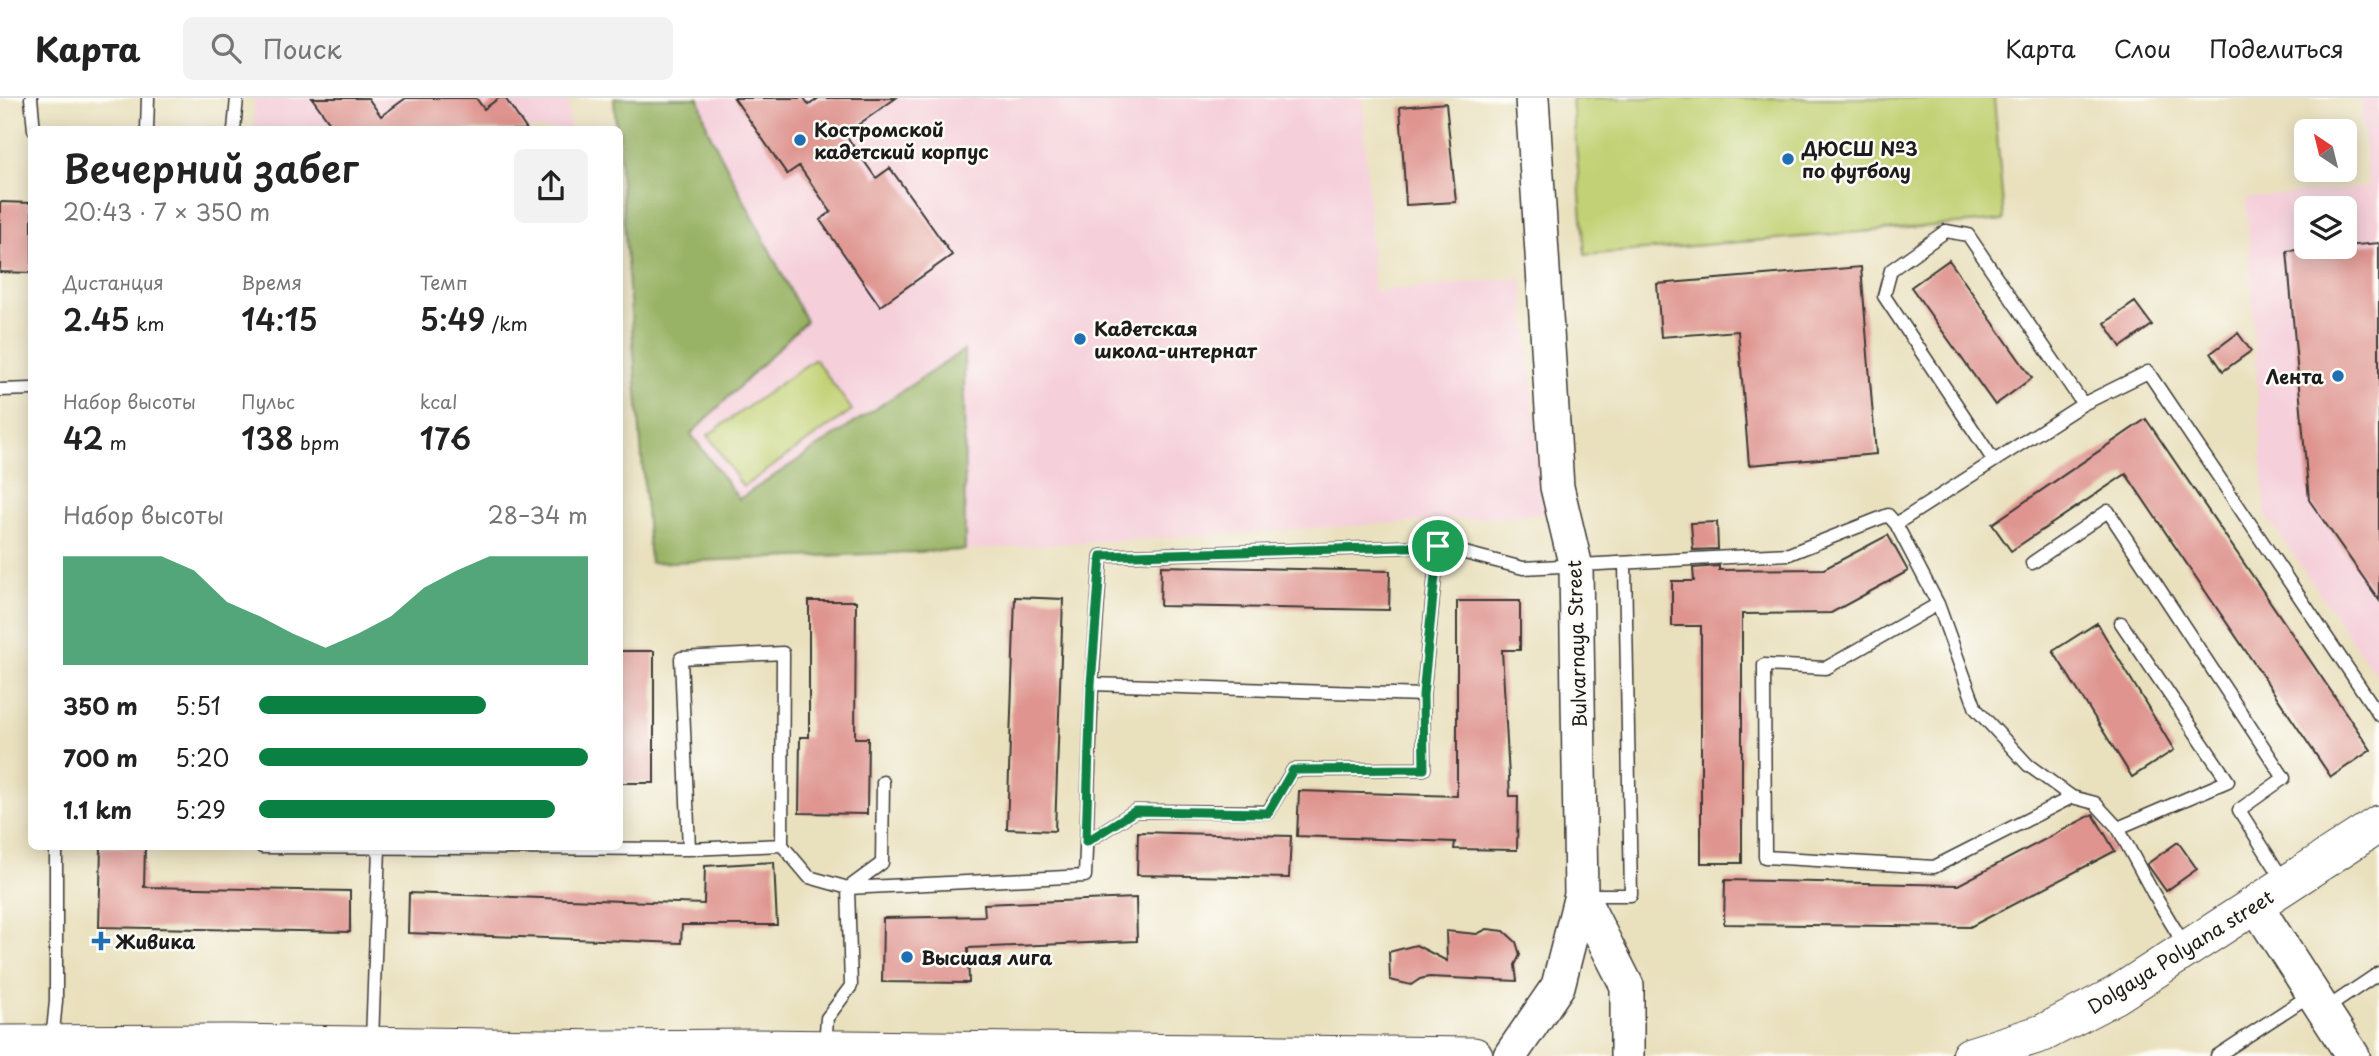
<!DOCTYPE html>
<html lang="ru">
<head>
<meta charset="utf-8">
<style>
	:root { --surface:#fff; --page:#f2f2f2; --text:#222; --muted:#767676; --line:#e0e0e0; --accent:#0b8043 }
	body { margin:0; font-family:"Playpen Sans",sans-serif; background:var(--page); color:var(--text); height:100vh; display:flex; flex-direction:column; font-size:26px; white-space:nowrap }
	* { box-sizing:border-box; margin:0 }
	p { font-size:23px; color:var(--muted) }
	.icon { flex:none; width:38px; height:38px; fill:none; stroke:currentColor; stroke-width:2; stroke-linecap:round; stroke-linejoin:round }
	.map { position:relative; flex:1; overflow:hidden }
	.drawer { position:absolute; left:28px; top:28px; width:595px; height:724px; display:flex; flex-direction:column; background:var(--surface); border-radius:10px; box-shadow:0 4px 18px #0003 }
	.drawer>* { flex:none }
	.needle { width:46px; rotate:325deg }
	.tools { position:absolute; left:2294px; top:21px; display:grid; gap:14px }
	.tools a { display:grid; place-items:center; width:63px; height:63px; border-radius:10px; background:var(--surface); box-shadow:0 4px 18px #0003; font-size:35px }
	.pin { position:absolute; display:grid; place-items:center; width:60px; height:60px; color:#fff; margin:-30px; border:4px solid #fff; border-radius:50%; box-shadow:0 2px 7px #0007 }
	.round { display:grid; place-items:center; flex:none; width:74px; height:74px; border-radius:10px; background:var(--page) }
	.headline { display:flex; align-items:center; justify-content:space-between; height:119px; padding:0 35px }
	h1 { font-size:38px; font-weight:600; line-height:52px }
	.metrics { display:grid; grid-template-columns:repeat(3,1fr); gap:10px; height:119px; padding:7px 35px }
	.metrics div { display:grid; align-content:center }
	.metrics b { font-size:30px; font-weight:600 }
	.metrics small { font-size:19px; font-weight:400 }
	.metrics p { font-size:19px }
	.chart { height:196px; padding:14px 35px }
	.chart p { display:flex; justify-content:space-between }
	.chart svg { width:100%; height:126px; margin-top:7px; fill:var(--accent); opacity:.7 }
	ul { padding:0 35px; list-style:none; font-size:23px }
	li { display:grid; grid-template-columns:112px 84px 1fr; align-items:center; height:52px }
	li i { height:18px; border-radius:9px; background:var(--accent) }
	header { display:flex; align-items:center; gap:42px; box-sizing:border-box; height:98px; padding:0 35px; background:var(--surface); border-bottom:2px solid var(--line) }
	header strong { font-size:33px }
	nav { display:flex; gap:38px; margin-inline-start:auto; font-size:24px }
	.search { width:490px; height:63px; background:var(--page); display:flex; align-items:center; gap:18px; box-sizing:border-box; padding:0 24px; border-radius:10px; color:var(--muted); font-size:26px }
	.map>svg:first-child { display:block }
	.built { fill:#f5cfda; fill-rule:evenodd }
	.green { fill:#c2d174; stroke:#6f7648; stroke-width:2 }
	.forest { fill:#99b366; stroke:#5a6841; stroke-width:2 }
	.building { fill:#df948f }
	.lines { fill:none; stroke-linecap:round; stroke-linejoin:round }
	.service-casing { stroke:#3b3934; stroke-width:15 }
	.tertiary-casing { stroke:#3b3934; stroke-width:36 }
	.secondary-casing { stroke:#3b3934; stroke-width:39 }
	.service { stroke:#fff; stroke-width:12 }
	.tertiary { stroke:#fff; stroke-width:33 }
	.secondary { stroke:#fff; stroke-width:37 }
	.route-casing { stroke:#fff; stroke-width:14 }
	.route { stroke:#0b8043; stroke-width:9 }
	.poi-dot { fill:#1f6fb2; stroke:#fdfcf7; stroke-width:2.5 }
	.labels { text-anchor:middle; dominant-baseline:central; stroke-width:5; stroke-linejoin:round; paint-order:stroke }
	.poi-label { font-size:19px; font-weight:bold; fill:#1c1c1c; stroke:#fdfcf7; text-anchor:start }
	.street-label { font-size:19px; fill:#1c1c1c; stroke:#fdfcf7 }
</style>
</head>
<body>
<header>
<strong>Карта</strong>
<div class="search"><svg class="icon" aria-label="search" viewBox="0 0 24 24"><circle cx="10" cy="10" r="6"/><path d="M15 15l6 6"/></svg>Поиск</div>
<nav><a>Карта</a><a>Слои</a><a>Поделиться</a></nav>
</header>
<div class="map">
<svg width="2379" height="958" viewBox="0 0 2379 958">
	<rect width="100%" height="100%" fill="#fdfcf7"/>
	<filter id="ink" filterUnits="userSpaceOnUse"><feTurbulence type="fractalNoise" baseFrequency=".0143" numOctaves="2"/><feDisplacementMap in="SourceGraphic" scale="14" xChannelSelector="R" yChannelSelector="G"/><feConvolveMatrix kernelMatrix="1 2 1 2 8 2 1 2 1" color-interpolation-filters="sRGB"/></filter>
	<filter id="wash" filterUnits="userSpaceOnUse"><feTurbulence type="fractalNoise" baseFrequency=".00686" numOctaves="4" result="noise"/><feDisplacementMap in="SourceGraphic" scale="28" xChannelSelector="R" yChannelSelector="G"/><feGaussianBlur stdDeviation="1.57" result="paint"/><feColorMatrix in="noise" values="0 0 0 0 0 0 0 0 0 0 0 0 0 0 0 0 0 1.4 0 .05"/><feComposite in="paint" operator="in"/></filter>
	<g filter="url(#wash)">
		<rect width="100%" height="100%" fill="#e9e0bd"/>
		<!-- built -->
		<path class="built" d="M254 0H568L570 31 254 32Z
			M614 0H1363L1374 193 1522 180 1544 416 965 452 650 465 620 73V32L616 31Z
			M2360 0H2379V581L2265 416 2246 100 2368 89ZM2306 110H2345V149H2306Z"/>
		<!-- green -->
		<path class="green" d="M1572 0H1994L2004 122 1585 157Z
			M815 261 852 312 743 389 708 337Z"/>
		<!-- forest -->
		<path class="forest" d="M614 0H699L708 32 806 223 691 336 739 401 964 252 965 452 650 465 620 73V32L616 31Z"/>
		<g id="blocks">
			<!-- building -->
			<path class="building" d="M312 0H368L381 18 406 0H476L484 11 499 0H505L527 32H335Z
				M734 0H804L809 7 819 0H896L845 36 876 80 890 70 952 157 880 208 820 122 831 114 799 68 787 76Z
				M1446 5 1456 104 1406 107 1400 9Z
				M0 104 32 105V175L0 174Z
				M2379 145V502L2309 402 2287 153Z
				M1949 162 2032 280 1995 307 1911 189Z
				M1861 169 1876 356 1749 367 1738 233 1661 239 1657 186Z
				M2135 204 2152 227 2121 249 2105 225Z
				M2238 235 2251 253 2223 273 2211 255Z
				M2146 321 2371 652 2331 679 2126 376 2011 453 1992 426Z
				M1717 424 1718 451 1693 452 1691 425Z
				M1888 437 1908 473 1831 515 1742 516V765H1701V528H1672V483H1694L1693 470 1719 468V472L1824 471Z
				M1161 468 1390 473 1389 512 1160 508Z
				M1015 499 1063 501 1055 733 1007 731Z
				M809 503H856L855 640H868L867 716 799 715 800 639H809Z
				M1457 503H1520V552H1502L1510 698H1518L1517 752 1454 751 1455 744 1297 738 1299 693 1457 698Z
				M2097 525 2174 652 2132 679 2053 553Z
				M620 553H654V685H620Z
				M2093 716 2115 753 1970 829 1724 826 1725 782 1958 787Z
				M1138 734 1291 738 1289 780 1137 777Z
				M2178 744 2197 771 2166 793 2147 766Z
				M101 749H145L144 789 350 793V834L99 829Z
				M774 764 777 827H682L681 845 408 835 409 795 704 806 705 768Z
				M1136 800 1137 843 968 850 969 885 882 884 883 820 985 818 984 806Z
				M1487 831 1504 833 1516 844 1520 857 1515 867 1517 883 1429 879 1420 881 1411 887 1390 882 1389 854 1416 847 1447 863 1446 833 1477 836Z"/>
		</g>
	</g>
	<g filter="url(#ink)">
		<use href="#blocks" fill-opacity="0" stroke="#3b3934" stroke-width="2"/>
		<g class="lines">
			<!-- service casing -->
			<g class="service-casing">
				<path id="service" d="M31 0 34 32
					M147 32 148 0
					M234 32 237 0
					M0 292 32 291
					M2083 306 1968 137 1946 133 1891 172 1884 198 1994 363 2083 306 2148 274 2379 617
					M1896 426 1994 363
					M1438 448 1523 470 1789 456 1888 417 1896 426 1938 506 1976 611 2028 667 2072 699 2095 705 2118 730 2153 795 2185 848
					M2032 465 2108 413 2284 680 2239 712 2284 783
					M1938 506 1826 570 1764 567 1765 759 1934 769 2072 699
					M2118 730 2228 683 2121 525
					M1086 744 1135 713 1268 714 1293 672 1424 671 1423 597 1438 448 1101 458 1092 586
					M262 749 689 751 782 747 809 779 848 790 851 888 827 920 825 948
					M689 751 681 560 783 555 782 747
					M848 790 1085 778 1092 586 1423 597
					M848 790 882 765 883 684
					M1585 797H1631L1625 466
					M2324 912 2379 875
					M372 943 379 750
					M52 944 56 903V749
					M2217 958 2310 897"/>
			</g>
			<!-- tertiary casing -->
			<g class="tertiary-casing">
				<path id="tertiary" d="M1581 797 1627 888V958
					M2255 806 2353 958
					M1510 958 1558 888 1581 797 1576 469 1557 389 1532 0"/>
			</g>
			<!-- secondary casing -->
			<g class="secondary-casing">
				<path id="secondary" d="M0 946 232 945 604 951 754 950 1474 958
					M1970 958 2043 935 2116 897 2379 726"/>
			</g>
			<!-- service -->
			<use href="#service" class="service"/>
			<!-- tertiary -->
			<use href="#tertiary" class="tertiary"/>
			<!-- secondary -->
			<use href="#secondary" class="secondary"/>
		</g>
	</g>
	<g class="lines" filter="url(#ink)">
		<!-- route casing -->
		<g class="route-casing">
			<path id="route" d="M1438 448 1423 597 1424 671 1293 672 1268 715 1135 713 1086 744 1091 586 1101 458Z"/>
		</g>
		<!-- route -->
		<use href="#route" class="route"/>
	</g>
	<!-- markers -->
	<g class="poi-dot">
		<circle cx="800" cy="42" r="7"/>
		<circle cx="1788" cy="61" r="7"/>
		<circle cx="1080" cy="241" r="7"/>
		<circle cx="2338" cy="278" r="7"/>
		<path d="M97.5 832.5h7v7h7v7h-7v7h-7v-7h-7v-7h7z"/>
		<circle cx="907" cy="859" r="7"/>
	</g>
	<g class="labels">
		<!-- poi labels -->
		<g class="poi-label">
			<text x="814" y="31">Костромской<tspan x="814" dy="22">кадетский корпус</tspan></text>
			<text x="1802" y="50">ДЮСШ №3<tspan x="1802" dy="22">по футболу</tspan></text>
			<text x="1094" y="230">Кадетская<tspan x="1094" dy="22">школа-интернат</tspan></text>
			<text x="2324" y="278" text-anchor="end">Лента</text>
			<text x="115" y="843">Живика</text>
			<text x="921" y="859">Высшая лига</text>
		</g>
		<!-- street labels -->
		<g class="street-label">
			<text transform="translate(1576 546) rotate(-92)">Bulvarnaya Street</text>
			<text transform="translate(2180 853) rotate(-32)">Dolgaya Polyana street</text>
		</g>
	</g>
</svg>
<div class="tools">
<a><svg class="needle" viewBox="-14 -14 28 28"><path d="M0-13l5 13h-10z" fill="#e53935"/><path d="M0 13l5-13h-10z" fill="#767676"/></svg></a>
<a><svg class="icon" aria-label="layers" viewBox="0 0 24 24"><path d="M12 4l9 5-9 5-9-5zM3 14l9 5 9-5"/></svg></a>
</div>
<div class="pin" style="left:1438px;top:448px;background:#1e9e55"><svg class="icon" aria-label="arrive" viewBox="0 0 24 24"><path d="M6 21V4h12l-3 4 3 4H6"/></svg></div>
<section class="drawer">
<div class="headline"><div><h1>Вечерний забег</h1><p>20:43 · 7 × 350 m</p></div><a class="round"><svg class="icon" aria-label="share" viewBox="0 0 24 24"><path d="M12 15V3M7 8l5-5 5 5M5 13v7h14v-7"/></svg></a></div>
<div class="metrics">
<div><p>Дистанция</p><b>2.45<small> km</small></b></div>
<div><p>Время</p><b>14:15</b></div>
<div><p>Темп</p><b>5:49<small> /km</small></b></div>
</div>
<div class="metrics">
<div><p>Набор высоты</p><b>42<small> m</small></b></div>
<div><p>Пульс</p><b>138<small> bpm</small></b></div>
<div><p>kcal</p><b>176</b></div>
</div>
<div class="chart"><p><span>Набор высоты</span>28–34 m</p>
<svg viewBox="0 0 160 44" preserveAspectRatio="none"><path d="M0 44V6L10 6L20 6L30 6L40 11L50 22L60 27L70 33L80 38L90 33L100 27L110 17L120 11L130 6L140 6L150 6L160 6V44z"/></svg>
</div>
<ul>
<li><b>350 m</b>5:51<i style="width:69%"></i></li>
<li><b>700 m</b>5:20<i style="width:100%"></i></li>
<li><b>1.1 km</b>5:29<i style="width:90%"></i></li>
</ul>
</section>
</div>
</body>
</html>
